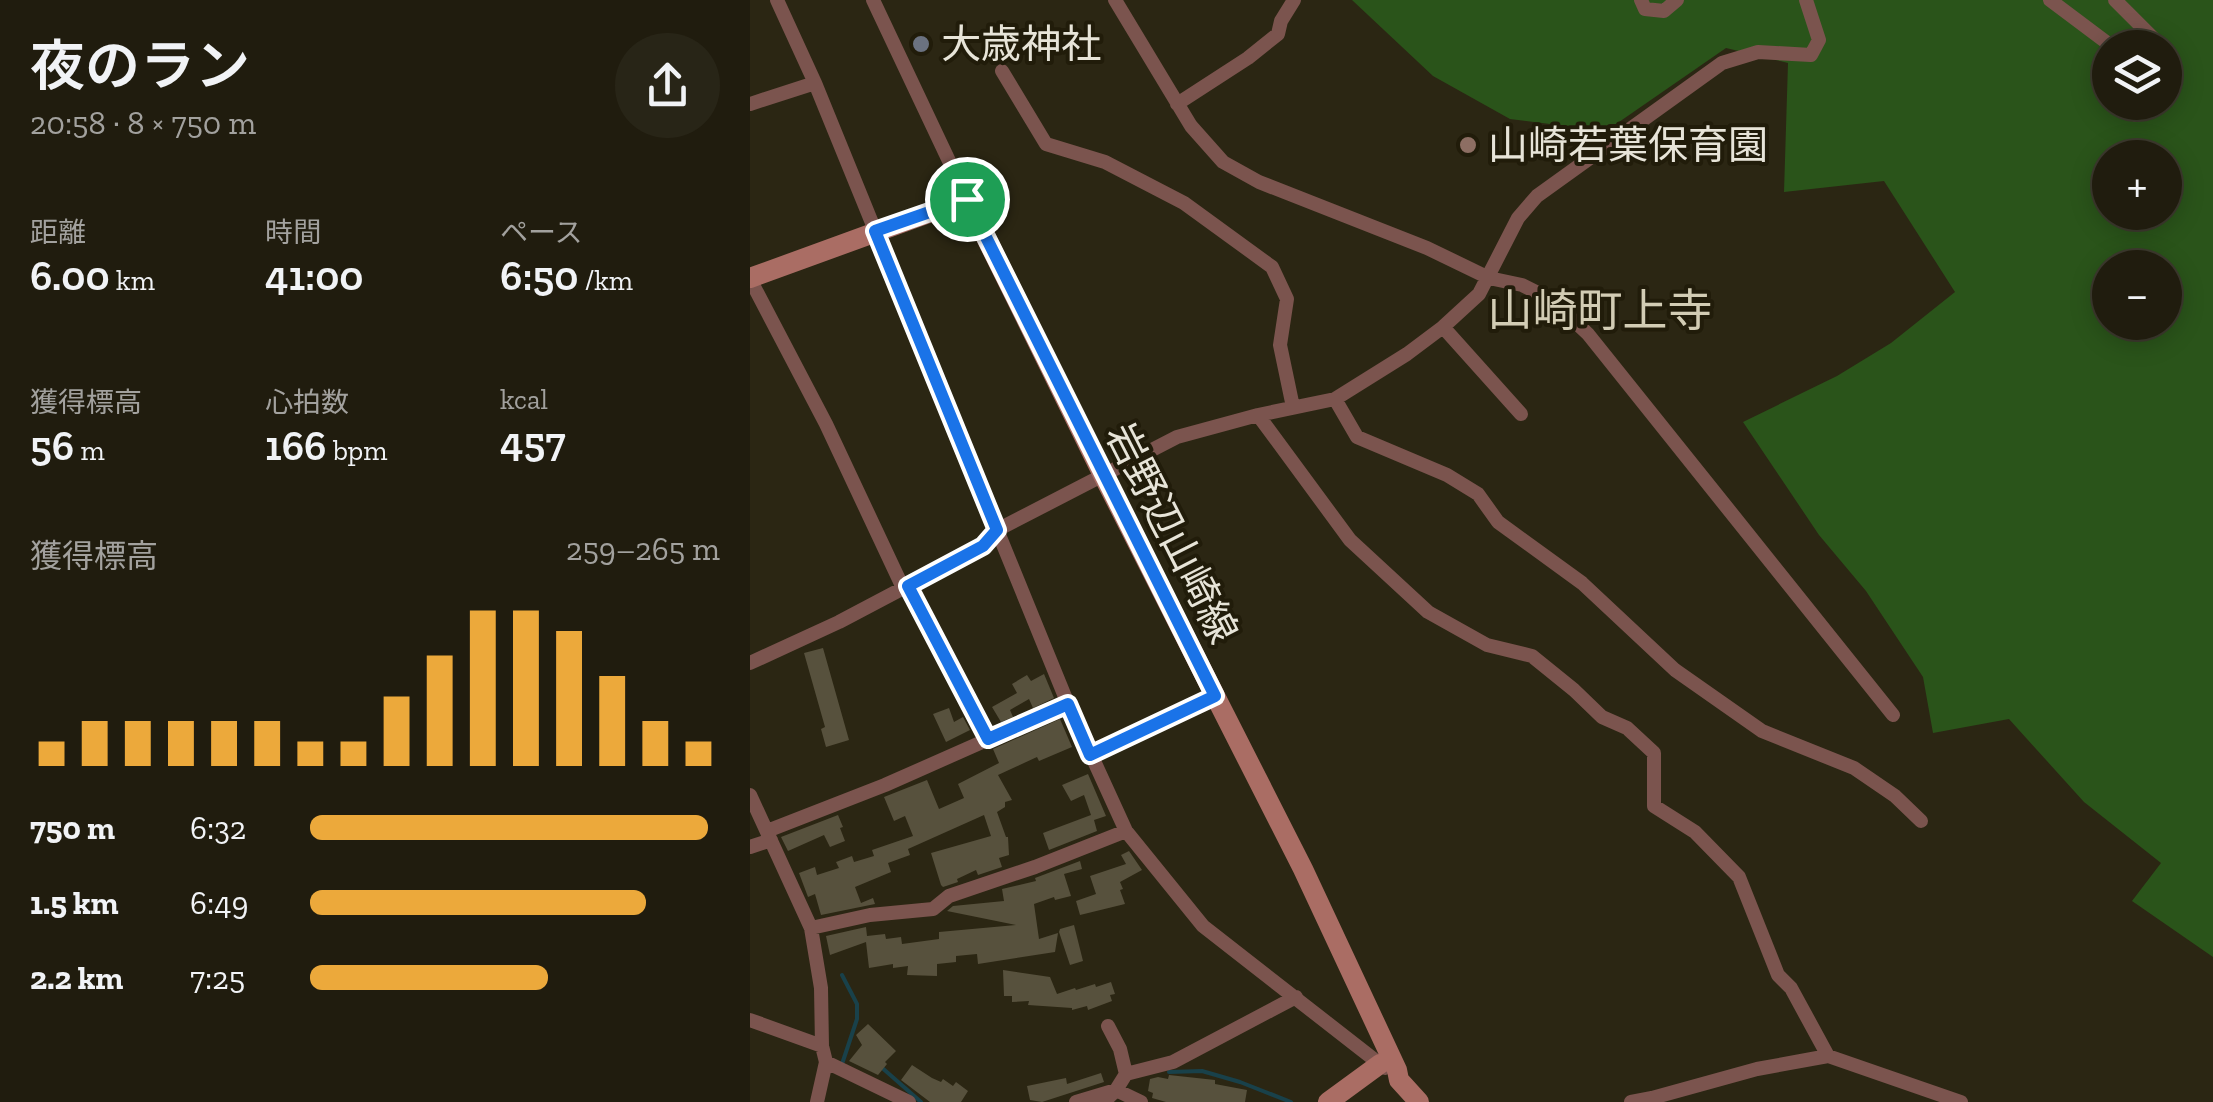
<!DOCTYPE html>
<html lang="ja">
<head>
<meta charset="utf-8">
<style>
	:root { --surface:#201c0e; --page:#282517; --text:#f1f3f6; --muted:#a2a19e; --line:#3d3a2e; --accent:#eca93b }
	body { margin:0; font-family:"Zilla Slab","Noto Sans JP",serif; background:var(--page); color:var(--text); height:100vh; display:flex; flex-direction:column; font-size:38px; white-space:nowrap }
	* { box-sizing:border-box; margin:0 }
	p { font-size:32px; color:var(--muted) }
	.icon { flex:none; width:55px; height:55px; fill:none; stroke:currentColor; stroke-width:2; stroke-linecap:round; stroke-linejoin:round }
	.map { position:relative; flex:1; overflow:hidden }
	.drawer { display:flex; flex-direction:column; background:var(--surface); width:750px }
	.drawer>* { flex:none }
	.tools { position:absolute; left:1342px; top:30px; display:grid; gap:20px }
	.tools a { display:grid; place-items:center; width:90px; height:90px; border-radius:50%; background:var(--surface); box-shadow:0 5px 25px #0003,0 0 0 2px var(--line); font-size:50px }
	.pin { position:absolute; display:grid; place-items:center; width:85px; height:85px; color:#fff; margin:-42px; border:5px solid #fff; border-radius:50%; box-shadow:0 2px 10px #0007 }
	.round { display:grid; place-items:center; flex:none; width:105px; height:105px; border-radius:52px; background:var(--page) }
	.headline { display:flex; align-items:center; justify-content:space-between; height:170px; padding:0 30px }
	h1 { font-size:55px; font-weight:600; line-height:75px }
	.stats { display:grid; grid-template-columns:repeat(3,1fr); gap:15px; height:170px; padding:10px 30px }
	.stats div { display:grid; align-content:center }
	.stats b { font-size:42px; font-weight:600 }
	.stats small { font-size:28px; font-weight:400 }
	.stats p { font-size:28px }
	.chart { height:280px; padding:20px 30px }
	.chart p { display:flex; justify-content:space-between }
	.chart svg { width:100%; height:180px; margin-top:10px; stroke:var(--accent); stroke-width:6 }
	ul { padding:0 30px; list-style:none; font-size:32px }
	li { display:grid; grid-template-columns:160px 120px 1fr; align-items:center; height:75px }
	li i { height:25px; border-radius:12px; background:var(--accent) }
	main { display:flex; flex:1; min-height:0 }
	.map>svg:first-child { display:block }
	.green { fill:#2a541a; fill-rule:evenodd }
	.lines { fill:none; stroke-linecap:round; stroke-linejoin:round }
	.stream { stroke:#19414a; stroke-width:4 }
	.building { fill:#57513d }
	.street { stroke:#7b544e; stroke-width:14 }
	.secondary { stroke:#aa6d64; stroke-width:20 }
	.route-casing { stroke:#fff; stroke-width:20 }
	.route { stroke:#1a73e8; stroke-width:12 }
	.worship-dot { fill:#6b7280; stroke:#211c0a; stroke-width:4 }
	.education-dot { fill:#8d6e63; stroke:#211c0a; stroke-width:4 }
	.labels { text-anchor:middle; dominant-baseline:central; stroke-width:8; stroke-linejoin:round; paint-order:stroke }
	.poi-label { font-size:40px; fill:#e7e4d8; stroke:#211c0a; text-anchor:start }
	.street-label { font-size:40px; fill:#e7e4d8; stroke:#211c0a }
	.quarter-label { font-size:45px; fill:#d2ccb4; stroke:#211c0a }
</style>
</head>
<body>
<main>
<section class="drawer">
<div class="headline"><div><h1>夜のラン</h1><p>20:58 · 8 × 750 m</p></div><a class="round"><svg class="icon" aria-label="share" viewBox="0 0 24 24"><path d="M12 15V3M7 8l5-5 5 5M5 13v7h14v-7"/></svg></a></div>
<div class="stats">
<div><p>距離</p><b>6.00<small> km</small></b></div>
<div><p>時間</p><b>41:00</b></div>
<div><p>ペース</p><b>6:50<small> /km</small></b></div>
</div>
<div class="stats">
<div><p>獲得標高</p><b>56<small> m</small></b></div>
<div><p>心拍数</p><b>166<small> bpm</small></b></div>
<div><p>kcal</p><b>457</b></div>
</div>
<div class="chart"><p><span>獲得標高</span>259–265 m</p>
<svg viewBox="0 0 160 44" preserveAspectRatio="none"><path d="M5 44V38M15 44V33M25 44V33M35 44V33M45 44V33M55 44V33M65 44V38M75 44V38M85 44V27M95 44V17M105 44V6M115 44V6M125 44V11M135 44V22M145 44V33M155 44V38"/></svg>
</div>
<ul>
<li><b>750 m</b>6:32<i style="width:97%"></i></li>
<li><b>1.5 km</b>6:49<i style="width:82%"></i></li>
<li><b>2.2 km</b>7:25<i style="width:58%"></i></li>
</ul>
</section>
<div class="map">
<svg width="1463" height="1102" viewBox="0 0 1463 1102">
	<rect width="100%" height="100%" fill="#2b2613"/>
	<!-- green -->
	<path class="green" d="M602 0H1463V957L1382 901 1411 863 1334 802 1259 719 1183 733 1173 677 1116 591 1069 535 993 422 1087 376 1141 343 1205 292 1134 181 1034 192 1038 63 976 48 856 131 760 119 683 76ZM1360 48H1415V102H1360ZM1360 158H1415V212H1360ZM1360 268H1415V322H1360Z"/>
	<g class="lines">
		<!-- stream -->
		<path class="stream" d="M92 975 107 1004V1019L92 1064
			M130 1066 171 1102
			M419 1072 452 1071 490 1082 541 1102"/>
	</g>
	<!-- building -->
	<path class="building" d="M73 648 99 740 76 747 71 729 75 727 54 653Z
		M294 674 304 698 283 708 279 699 260 710 263 717 251 722 242 707 267 693 262 684 277 675 281 681Z
		M199 708 204 722 213 717 220 730 196 742 183 714Z
		M310 719 322 747 289 761 287 757 248 775 262 800 255 802V807L247 812 256 837H258L259 855 249 858 252 867 228 875 226 870 207 879 208 882 193 887 191 885 181 853 241 836 234 815 158 849 160 855 138 863 141 872 105 887 111 903 123 898 125 904 71 915 65 894 58 897 49 873 65 867 67 875 89 868 86 862 102 856 104 862 124 856 122 850 163 836 155 816 144 821 134 797 177 780 189 809 214 798 208 784 249 763 243 749Z
		M338 774 356 816 344 820 347 831 299 850 293 833 341 815 334 795 321 801 312 785Z
		M88 815 93 827 90 828 95 841 80 847 74 835 38 851 31 837Z
		M379 851 392 870 370 882 373 889 370 890 375 904 330 915 326 901 346 894 340 876 376 864 371 855Z
		M330 861 332 869 314 874 321 896 305 900 304 897 284 904 289 939 308 933 305 952 228 964 227 954 206 956V962L187 964V976L157 975 158 966 143 968V964L119 968 116 942 80 955 76 936 116 927 117 936 135 934 136 939 151 937 152 944 189 939V932L266 925 197 911 203 906 254 901 252 889 286 881 285 878Z
		M324 925 333 961 320 965 309 932 310 929Z
		M253 970 300 977 307 994 325 988 326 990 345 984 346 987 361 982 365 994 360 995 362 1001 338 1010 337 1006 322 1010V1008L278 1005 279 1001 262 1002V996H254Z
		M118 1024 146 1051 135 1062 137 1064 128 1075 99 1061 112 1045 106 1035Z
		M162 1065 182 1078 191 1082 193 1079 203 1086 206 1082 218 1091 211 1102H180L151 1080Z
		M351 1073 354 1082 292 1102 280 1100 277 1086 316 1078 317 1084Z
		M419 1075 465 1080V1084L497 1090 495 1102H416L402 1098 403 1093 398 1091 400 1079 408 1077 418 1079Z"/>
	<g class="lines">
		<!-- street -->
		<path class="street" d="M27 0 65 83 318 704 376 831 453 926 635 1068
			M123 0 217 199
			M365 0 441 126 473 162 509 182 677 248 739 278 772 285 802 300 838 334 1143 715
			M891 0 895 9 914 11 927 0
			M1300 0 1364 48
			M1365 0 1413 48
			M1415 50 1422 77 1415 95
			M252 71 296 144 355 162 434 203 522 267 537 299 530 345 543 407
			M1373 102 1386 115 1400 112 1409 102
			M0 104 65 83
			M427 104 498 58 528 34 531 21 544 0
			M0 279 76 424 153 588
			M693 327 771 414
			M585 399 607 437 697 475 728 494 748 522 832 583 925 670 1012 731 1104 768 1145 796 1171 821
			M508 415 600 540 678 612 737 645 782 656 824 690 852 717 877 728 904 753V806L945 832 989 877 1028 975 1041 988 1078 1056
			M158 586 238 739
			M0 663 89 622 233 546 247 530 427 437 508 415 585 399 657 354 693 327 729 294 768 218 787 196 972 63 1008 52 1061 55 1069 40 1056 0
			M340 755 465 696
			M0 795 61 928 71 988 72 1046 76 1062 67 1102
			M17 831 135 785 318 704
			M0 847 21 840
			M61 928 120 915 183 909 199 896 285 867 376 831
			M0 1020 72 1046
			M358 1026 370 1049 376 1074
			M76 1062 159 1102
			M326 1102 366 1090 391 1102
			M354 1102 366 1090 376 1074 423 1062 546 997
			M881 1102 902 1098 1007 1069 1078 1056 1211 1102"/>
		<!-- secondary -->
		<path class="secondary" d="M0 278 217 199 353 475 553 869 647 1070 649 1080 669 1102
			M578 1102 630 1064"/>
	</g>
	<g class="lines">
		<!-- route casing -->
		<g class="route-casing">
			<path id="route" d="M217 199 465 696 340 755 318 704 238 739 158 586 233 546 247 530 125 231Z"/>
		</g>
		<!-- route -->
		<use href="#route" class="route"/>
	</g>
	<!-- markers -->
	<circle class="worship-dot" cx="171" cy="44" r="10"/>
	<circle class="education-dot" cx="718" cy="145" r="10"/>
	<g class="labels">
		<!-- poi labels -->
		<g class="poi-label">
			<text x="191" y="44">大歳神社</text>
			<text x="738" y="145">山崎若葉保育園</text>
		</g>
		<!-- street labels -->
		<g class="street-label">
			<text transform="translate(422 533) rotate(63)">岩野辺山崎線</text>
		</g>
		<!-- quarter labels -->
		<g class="quarter-label">
			<text x="850" y="311">山崎町上寺</text>
		</g>
	</g>
</svg>
<div class="tools">
<a><svg class="icon" aria-label="layers" viewBox="0 0 24 24"><path d="M12 4l9 5-9 5-9-5zM3 14l9 5 9-5"/></svg></a>
<a>+</a>
<a>−</a>
</div>
<div class="pin" style="left:217px;top:199px;background:#1e9e55"><svg class="icon" aria-label="arrive" viewBox="0 0 24 24"><path d="M6 21V4h12l-3 4 3 4H6"/></svg></div>
</div>
</main>
</body>
</html>
